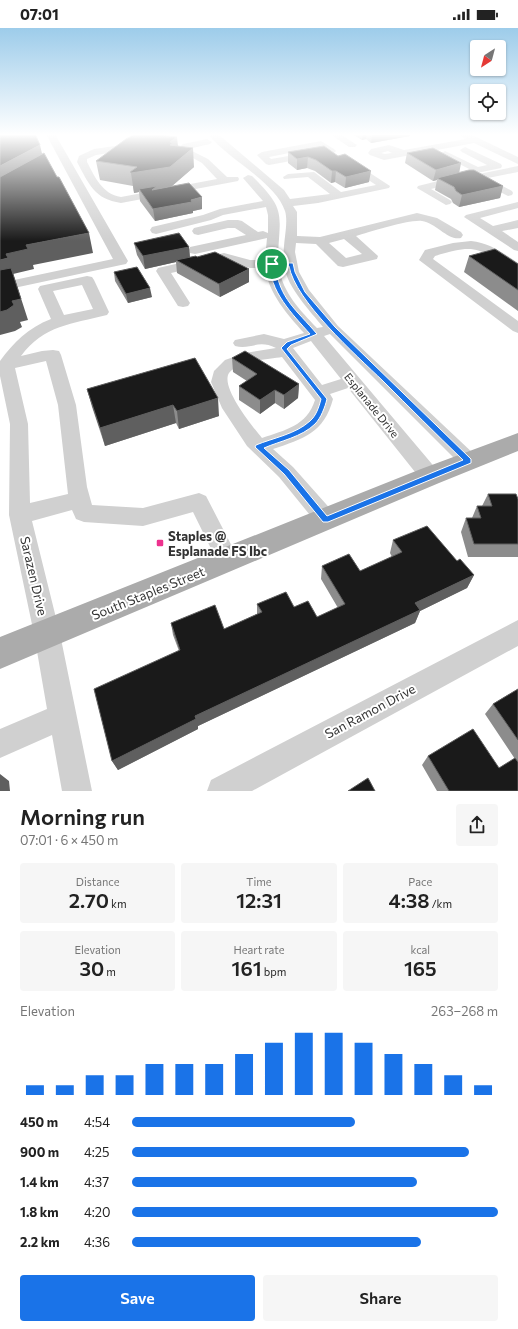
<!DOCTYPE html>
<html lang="en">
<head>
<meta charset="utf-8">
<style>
	:root { --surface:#fff; --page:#f6f6f6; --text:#222; --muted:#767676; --accent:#1a73e8 }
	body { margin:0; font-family:Commissioner,sans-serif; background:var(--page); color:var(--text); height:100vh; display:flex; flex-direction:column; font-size:15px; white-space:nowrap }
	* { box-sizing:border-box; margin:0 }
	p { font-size:13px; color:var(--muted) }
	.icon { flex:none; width:22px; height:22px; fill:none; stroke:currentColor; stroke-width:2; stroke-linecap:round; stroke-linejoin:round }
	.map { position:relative; height:763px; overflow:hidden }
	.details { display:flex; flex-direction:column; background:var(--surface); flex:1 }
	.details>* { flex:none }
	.needle { width:26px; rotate:216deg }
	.tools { position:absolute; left:470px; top:12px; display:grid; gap:8px }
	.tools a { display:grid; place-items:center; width:36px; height:36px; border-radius:4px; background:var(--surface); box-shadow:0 1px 3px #0004; font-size:20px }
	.pin { position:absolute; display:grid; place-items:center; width:34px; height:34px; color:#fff; margin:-17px; border:2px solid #fff; border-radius:50%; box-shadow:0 1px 4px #0007 }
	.round { display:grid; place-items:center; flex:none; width:42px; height:42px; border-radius:4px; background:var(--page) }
	.summary { display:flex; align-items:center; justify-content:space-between; height:68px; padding:0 20px }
	h1 { font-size:22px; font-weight:600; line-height:30px }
	.figures { display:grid; grid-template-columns:repeat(3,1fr); gap:6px; height:68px; padding:4px 20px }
	.figures div { display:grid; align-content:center; border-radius:4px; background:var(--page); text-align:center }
	.figures b { font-size:20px; font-weight:600 }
	.figures small { font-size:11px; font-weight:400 }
	.figures p { font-size:11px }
	.chart { height:112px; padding:8px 20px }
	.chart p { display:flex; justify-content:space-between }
	.chart svg { width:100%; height:72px; margin-top:4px; stroke:var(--accent); stroke-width:6 }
	.primary-button { display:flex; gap:8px; margin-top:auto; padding:8px 20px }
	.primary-button a { flex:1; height:46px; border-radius:4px; background:var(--accent); color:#fff; font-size:16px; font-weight:600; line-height:46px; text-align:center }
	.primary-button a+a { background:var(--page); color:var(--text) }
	ul { padding:0 20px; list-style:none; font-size:13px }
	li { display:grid; grid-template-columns:64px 48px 1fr; align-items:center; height:30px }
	li i { height:10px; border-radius:5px; background:var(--accent) }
	.status { display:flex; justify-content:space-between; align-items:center; height:28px; padding:0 20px; background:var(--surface); direction:ltr }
	.status svg { height:11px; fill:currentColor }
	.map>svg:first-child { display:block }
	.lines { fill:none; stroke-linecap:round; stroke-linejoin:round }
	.minor { fill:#d0d0d0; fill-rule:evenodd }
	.major { fill:#ababab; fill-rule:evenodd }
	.wall { fill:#8c8c8c }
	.shaded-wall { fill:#5f5f5f }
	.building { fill:#1a1a1a; stroke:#5f5f5f }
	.route { fill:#1a73e8; stroke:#fff; fill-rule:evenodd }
	.poi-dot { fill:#ed328e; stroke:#fff; stroke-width:1.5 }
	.labels { text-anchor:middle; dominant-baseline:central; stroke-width:4; stroke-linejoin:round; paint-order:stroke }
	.street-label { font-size:11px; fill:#333; stroke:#fff }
	.near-poi-label { font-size:13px; font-weight:bold; fill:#333; stroke:#fff; text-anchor:start }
	.near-street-label { font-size:13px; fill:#333; stroke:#fff }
</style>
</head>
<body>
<div class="status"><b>07:01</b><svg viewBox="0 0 49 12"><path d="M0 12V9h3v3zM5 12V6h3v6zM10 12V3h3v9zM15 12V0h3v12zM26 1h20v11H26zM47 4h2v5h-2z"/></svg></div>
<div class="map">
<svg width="518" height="763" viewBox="0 0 518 763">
	<rect width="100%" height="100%" fill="#fff"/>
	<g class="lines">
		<!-- minor -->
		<path class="minor" d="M46 106H55L128 233 126 236 121 237 0 263V255L113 231Z
			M208 106H218L284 162 290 171 330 166 308 149 284 151 283 149 288 146 314 144 341 164 376 157 346 137 345 135 350 132 390 158 389 160 318 175 293 178 297 184V208L320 209 417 185 437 190 461 204 463 207 461 210C448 213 436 195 422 193 411 191 369 204 356 208L378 228 377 231 343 239 338 238 316 216 296 215 295 224 299 244 309 262 338 298 476 428 479 433 476 438 469 440 462 438 330 306 324 308 437 442 440 448 437 454 430 456 423 454 348 360 330 366 333 371C324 405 303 411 273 421L293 439 334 485 337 491 334 497 326 500 318 497 279 449 247 418 222 380 211 354 214 343 225 332 245 325 276 320C258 311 251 322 235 318L233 315 235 312 264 306 284 311 304 305C287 286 269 266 265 240H250L224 233 171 245 190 275 188 278 183 279 178 278 156 243 158 240 224 225 250 232H265L267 210 195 226 190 225 189 222 190 219 246 207 235 200H228L198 207 194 206 192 203 194 200 228 192H238L242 193 258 204 263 203 268 205V187L266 179 223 187 211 192 156 206 152 205 150 202 152 199 203 187 220 181 263 173 243 150 248 147 252 148C288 183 279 186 278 232H284C282 217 289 196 285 183 275 153 227 131 208 106ZM344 211 362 226 346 230 329 215ZM279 240H285C287 259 311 284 323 299L317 300C300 282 283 265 279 240ZM311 313 314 317 341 351 322 357 293 320ZM282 329 315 372C307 398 285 402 262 410 253 399 220 359 229 345 238 333 269 331 282 329Z
			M330 106H340L357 117 355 119H349Z
			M459 106H470L518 129V136L474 115 384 132 370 127 368 125 371 121 389 117 404 122 466 111ZM388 123 392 125 385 126 381 125Z
			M207 111 212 114 210 116 188 121 208 131 227 149H238L239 151 238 153 121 175C94 171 89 156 77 134L79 128 94 121 136 115 139 116 141 118 139 120 96 127 87 131V134C95 149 102 166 121 169L217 151 202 135 177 121 183 116Z
			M321 113 334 121 336 123 334 125 269 137 266 136 257 127 262 124ZM319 119 323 122 271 131 269 129Z
			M465 119 501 136 502 138 501 140 477 145 440 126 445 123 478 139 487 137 462 124 460 122Z
			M518 138V144L488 150 512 163 513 165 512 167 508 168 477 152H466L431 161 450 172 452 174 450 176 446 177 417 160 418 158 466 146H479Z
			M518 174V180L480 190 493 198 518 192V200L502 203 518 214V223L514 222 464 189 466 187Z
			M471 213C490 215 503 225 518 235V245L513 244C479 220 477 215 435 228L433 231 518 293V305L513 303 419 232 425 222 453 215Z
			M87 248 92 249 94 252 109 284 107 287C72 296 44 297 21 328L42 323 53 322 59 323 61 327 76 377 87 459 92 477 143 480 199 465 206 468 239 532 236 539 228 542 220 539 193 484 143 498 84 494 76 491 72 482 32 493 60 606 92 763H62L52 707 0 730V701L47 681 34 606 9 487 10 396 0 348V333C14 314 28 300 51 291L38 261 40 258ZM82 257 93 281 64 287 53 263ZM46 333 58 377 68 466 30 475 28 396 15 340Z
			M518 592V618L252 763H207L211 752Z"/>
		<!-- major -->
		<path class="major" d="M518 405V423L439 455 0 641V609L421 441Z"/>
	</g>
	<!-- wall -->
	<path class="wall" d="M352 106H410V108L371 115 366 111 362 112Z
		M163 107 178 118 194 139 172 158 157 161 202 181 193 183V185L155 193 140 173 139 164 134 165V164L133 158 100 152 96 133Z
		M324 118 369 154 345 160 335 154 331 155 315 143 307 140 297 142 288 135V124Z
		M407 125 459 145 503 158 500 170 459 179 453 175 451 171 435 162 437 152 433 153 405 135Z
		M134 215 189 219 190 229H197L249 254 220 269 177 245 176 234 145 241 137 227Z
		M469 228 518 236V283L464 244Z
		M114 244 152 269 128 275 115 253Z
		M195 330 219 388 179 401 176 395 105 418 92 379 87 361Z
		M232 330 299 356 298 370 284 381 275 375 260 386 239 372V358L247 353 233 344Z
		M488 466 518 471V529H468L461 504 466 490H472L477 478H482Z
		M393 512 457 533 474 547 467 560 420 583 415 595 198 698V701L118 742 112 733 179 623 173 607 171 595 224 601 257 586V576L294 579 317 589 338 580 321 551 322 538 360 543 392 529 390 525Z
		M518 661V763H437L422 737 428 728 499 740 515 731 485 686 493 676Z"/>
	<!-- shaded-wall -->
	<path class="shaded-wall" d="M363 106H366V111L362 112Z
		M372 106H410V108L371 115Z
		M177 109 179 127 170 117V114Z
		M40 117 44 134 0 159V138Z
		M193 120 194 139 172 158 157 161 158 170 139 161V164L134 165 131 145Z
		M308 129 307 140 297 142V131Z
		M461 135 459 146 437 150V152L433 153 436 142Z
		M332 143H336L335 154 331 155Z
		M371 143 369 154 345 160 346 149Z
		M503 158 500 170 459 179 462 167Z
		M202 169V181L193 183V185L155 193 153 181 191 172Z
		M89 205 93 225 33 237 34 241 13 246 6 226 26 217Z
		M189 219 190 231 176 232V234L145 241 143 228Z
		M8 230 28 292 20 294 22 299 15 303 0 307V284L12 273 0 254V232Z
		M249 241V254L220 269 219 256Z
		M150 260 152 269 128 275 126 266Z
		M299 356 298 370 284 381V367Z
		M275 362V375L260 386V372Z
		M218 370 219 388 179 401 177 383Z
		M173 377 176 395 105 418 100 400Z
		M474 547 467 560 420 583 415 595 198 698V701L118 742 112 733 195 688 415 575Z
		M0 746 9 753 10 763H0Z"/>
	<!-- building -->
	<path class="building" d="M0 106H35L40 117 0 138Z
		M135 106H161L160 107 177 109 170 114 173 115 170 117 193 120 170 139 131 145 130 144 137 139 96 133 126 111Z
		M324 118 338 128 345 126 371 143 346 149 336 143H332L316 132 308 129 297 131 288 124Z
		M433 120 461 135 436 142 407 125Z
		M44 125 57 149H59L89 205 26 217 28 221 6 226 8 230 0 232V149Z
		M469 142H474L503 158 462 167 456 163 454 159 437 150Z
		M189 155 202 169 191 172 192 174 153 181 139 161 157 158 152 162Z
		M179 205 189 219 143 228 134 215Z
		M495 221 518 236V262L469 228Z
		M215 224 249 241 219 256 176 232 196 228 197 229Z
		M137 239 150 260 126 266 114 244Z
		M11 240 21 271 12 273 14 277 7 282 0 284V242Z
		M245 323 299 356 284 367 275 362 260 372 239 358 257 346 232 330Z
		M195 330 218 370 177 383 173 377 100 400 87 361Z
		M488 466H516L518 471V516H474L466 490H481L477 478H492Z
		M427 498 457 533 460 531 474 547 415 575 420 582 195 688 196 691 112 733 94 661 180 622 171 595 215 577 224 601 262 584 257 576 286 564 294 579 308 573 317 589 345 576 322 538 349 526 360 543 402 524 393 512Z
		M518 661V712L493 676Z
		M473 701 499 740 515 730 518 734V763H449L428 728Z
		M368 750 375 763H348Z"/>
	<!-- sky -->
	<linearGradient id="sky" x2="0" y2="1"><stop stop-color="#9dccea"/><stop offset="0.5" stop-color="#fff"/><stop offset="1" stop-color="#fff" stop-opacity="0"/></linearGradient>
	<rect width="518" height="213" fill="url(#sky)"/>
	<!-- route -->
	<path class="route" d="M271 235H293L295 244 305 264 335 299 471 431V435L328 494H323L284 446 255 419 256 417C273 410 296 406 310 393 316 388 319 379 321 371L281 320 287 314 310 306C294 288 267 261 271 235ZM275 237 289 238C295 273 356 327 383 353 409 379 436 406 463 432L327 488 289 442 264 420C280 413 302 409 315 396 321 390 325 379 327 371L287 321 291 317 317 306C296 281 280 272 275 237Z"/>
	<!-- markers -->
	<rect class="poi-dot" x="156" y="511" width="8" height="8" rx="2"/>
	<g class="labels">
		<!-- street labels -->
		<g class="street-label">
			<text transform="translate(372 377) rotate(51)">Esplanade Drive</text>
		</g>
		<!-- near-poi labels -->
		<g class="near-poi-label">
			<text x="168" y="508">Staples @<tspan x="168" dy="15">Esplanade FS Ibc</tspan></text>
		</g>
		<!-- near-street labels -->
		<g class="near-street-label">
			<text transform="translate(34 548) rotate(77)">Sarazen Drive</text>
			<text transform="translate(148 565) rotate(-22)">South Staples Street</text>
			<text transform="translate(370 683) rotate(-28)">San Ramon Drive</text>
		</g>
	</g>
</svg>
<div class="tools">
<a><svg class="needle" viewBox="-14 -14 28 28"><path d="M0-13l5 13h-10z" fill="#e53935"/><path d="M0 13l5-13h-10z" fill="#767676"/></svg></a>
<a><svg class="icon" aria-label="locate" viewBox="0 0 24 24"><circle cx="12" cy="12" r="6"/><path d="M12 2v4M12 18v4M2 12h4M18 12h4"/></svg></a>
</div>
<div class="pin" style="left:272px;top:236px;background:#1e9e55"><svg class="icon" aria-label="arrive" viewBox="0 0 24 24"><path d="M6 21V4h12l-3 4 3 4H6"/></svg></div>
</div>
<section class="details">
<div class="summary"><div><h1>Morning run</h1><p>07:01 · 6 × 450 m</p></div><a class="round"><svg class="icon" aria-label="share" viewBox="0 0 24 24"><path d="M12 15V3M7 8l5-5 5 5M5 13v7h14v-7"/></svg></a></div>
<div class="figures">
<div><p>Distance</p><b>2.70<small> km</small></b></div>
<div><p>Time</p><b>12:31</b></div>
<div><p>Pace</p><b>4:38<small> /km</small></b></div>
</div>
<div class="figures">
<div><p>Elevation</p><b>30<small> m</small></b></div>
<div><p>Heart rate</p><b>161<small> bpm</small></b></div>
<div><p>kcal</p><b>165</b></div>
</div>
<div class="chart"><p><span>Elevation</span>263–268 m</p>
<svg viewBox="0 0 160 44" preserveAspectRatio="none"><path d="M5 44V38M15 44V38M25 44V32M35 44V32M45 44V25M55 44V25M65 44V25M75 44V19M85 44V12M95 44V6M105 44V6M115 44V12M125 44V19M135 44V25M145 44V32M155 44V38"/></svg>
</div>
<ul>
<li><b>450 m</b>4:54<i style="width:61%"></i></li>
<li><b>900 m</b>4:25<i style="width:92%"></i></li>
<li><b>1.4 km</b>4:37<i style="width:78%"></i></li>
<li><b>1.8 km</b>4:20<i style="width:100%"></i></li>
<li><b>2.2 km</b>4:36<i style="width:79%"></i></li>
</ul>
<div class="primary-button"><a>Save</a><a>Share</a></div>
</section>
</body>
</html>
